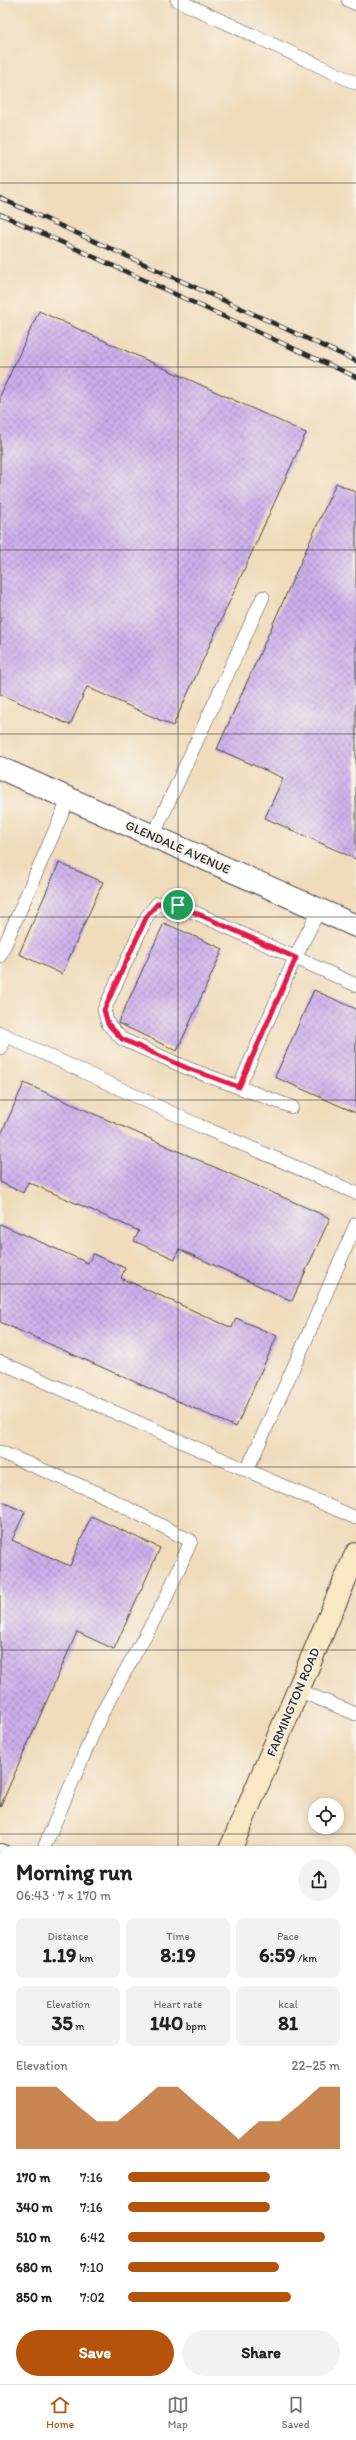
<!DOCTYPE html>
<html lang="en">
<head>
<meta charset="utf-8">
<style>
	:root { --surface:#fff; --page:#f2f2f2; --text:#222; --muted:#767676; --line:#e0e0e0; --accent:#b45309 }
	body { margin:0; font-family:Itim,sans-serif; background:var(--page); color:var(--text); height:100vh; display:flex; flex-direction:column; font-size:15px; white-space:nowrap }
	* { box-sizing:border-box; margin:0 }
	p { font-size:13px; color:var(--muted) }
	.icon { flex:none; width:22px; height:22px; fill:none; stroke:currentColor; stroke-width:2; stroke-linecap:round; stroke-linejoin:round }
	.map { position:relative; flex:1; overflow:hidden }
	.sheet { position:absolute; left:0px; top:1846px; width:356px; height:538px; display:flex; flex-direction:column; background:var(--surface); border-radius:12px 12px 0 0; box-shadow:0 2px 10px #0003 }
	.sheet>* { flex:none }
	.fabs { position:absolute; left:308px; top:1798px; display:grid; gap:8px }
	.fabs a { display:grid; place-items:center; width:36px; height:36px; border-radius:50%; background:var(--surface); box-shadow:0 2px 10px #0003; font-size:20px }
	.pin { position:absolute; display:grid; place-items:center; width:34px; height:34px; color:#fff; margin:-17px; border:2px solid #fff; border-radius:50%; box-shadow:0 1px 4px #0007 }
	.round { display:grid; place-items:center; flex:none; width:42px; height:42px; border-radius:21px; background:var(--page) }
	.head { display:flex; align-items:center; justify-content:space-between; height:68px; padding:0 16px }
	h1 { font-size:22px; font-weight:700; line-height:30px }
	.figures { display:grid; grid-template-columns:repeat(3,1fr); gap:6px; height:68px; padding:4px 16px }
	.figures div { display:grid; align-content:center; border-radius:8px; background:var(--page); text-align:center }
	.figures b { font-size:20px; font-weight:700 }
	.figures small { font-size:11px; font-weight:400 }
	.figures p { font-size:11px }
	.chart { height:112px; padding:8px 16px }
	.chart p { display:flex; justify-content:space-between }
	.chart svg { width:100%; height:72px; margin-top:4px; fill:var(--accent); opacity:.7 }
	.button { display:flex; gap:8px; margin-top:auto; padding:8px 16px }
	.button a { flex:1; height:46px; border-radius:24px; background:var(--accent); color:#fff; font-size:16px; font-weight:700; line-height:46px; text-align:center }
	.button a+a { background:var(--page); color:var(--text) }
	ul { padding:0 16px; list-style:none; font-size:13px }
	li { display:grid; grid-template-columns:64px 48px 1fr; align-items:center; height:30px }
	li i { height:10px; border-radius:5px; background:var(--accent) }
	.tabs { display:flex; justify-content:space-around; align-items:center; height:56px; border-top:1px solid var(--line); background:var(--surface); font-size:11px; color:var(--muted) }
	.tabs a { display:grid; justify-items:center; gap:2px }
	.tabs .active { color:var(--accent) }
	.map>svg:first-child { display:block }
	.building { fill:url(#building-cross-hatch) }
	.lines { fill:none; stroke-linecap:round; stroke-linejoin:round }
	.service-casing { stroke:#494641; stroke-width:14 }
	.minor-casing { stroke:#494641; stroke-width:24 }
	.secondary-casing { stroke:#494641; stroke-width:24 }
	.service { stroke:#fff; stroke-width:13 }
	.minor { stroke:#fff; stroke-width:22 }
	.secondary { stroke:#fae7c3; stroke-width:22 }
	.rail-casing { stroke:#2b2b2b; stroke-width:4.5 }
	.rail { stroke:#f7f3e8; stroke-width:3; stroke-dasharray:9; stroke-linecap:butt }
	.route-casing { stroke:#fff; stroke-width:8 }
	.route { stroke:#e11d48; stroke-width:5 }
	.grid { fill:none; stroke:#2b2b2b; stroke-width:1; stroke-opacity:0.55 }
	.labels { text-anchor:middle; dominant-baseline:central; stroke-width:4; stroke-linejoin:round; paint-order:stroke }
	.street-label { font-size:13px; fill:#2b2b2b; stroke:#f7f3e8 }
</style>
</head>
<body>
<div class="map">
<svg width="356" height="2384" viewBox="0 0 356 2384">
	<defs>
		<pattern id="building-cross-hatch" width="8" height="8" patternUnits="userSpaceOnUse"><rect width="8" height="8" fill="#cdb0ed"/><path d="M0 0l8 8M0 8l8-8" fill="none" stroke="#a78fc0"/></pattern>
	</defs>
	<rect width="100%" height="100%" fill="#f7f3e8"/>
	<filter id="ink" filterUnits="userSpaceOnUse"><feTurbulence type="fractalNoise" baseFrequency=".025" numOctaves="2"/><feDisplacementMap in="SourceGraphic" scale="8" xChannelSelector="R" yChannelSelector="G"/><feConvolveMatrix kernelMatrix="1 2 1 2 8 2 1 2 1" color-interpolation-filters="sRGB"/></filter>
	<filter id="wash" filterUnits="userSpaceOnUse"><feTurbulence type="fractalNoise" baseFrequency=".012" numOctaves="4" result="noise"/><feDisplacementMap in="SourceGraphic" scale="16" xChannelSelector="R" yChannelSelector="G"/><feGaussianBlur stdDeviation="0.9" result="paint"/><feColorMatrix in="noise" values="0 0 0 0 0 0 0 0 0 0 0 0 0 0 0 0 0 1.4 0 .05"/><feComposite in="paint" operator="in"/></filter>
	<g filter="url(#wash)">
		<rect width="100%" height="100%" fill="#f0dcbb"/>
		<g id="blocks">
			<!-- building -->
			<path class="building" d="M39 311 306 433 173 726 87 687 70 725 0 694V396Z
				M336 483 356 492V859L265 818 283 778 217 749Z
				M59 863 103 882 62 974 19 954Z
				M164 923 223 949 177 1051 118 1023Z
				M314 990 356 1009V1113L275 1077Z
				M24 1083 330 1218 292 1301 179 1249 175 1259 134 1241 139 1231 28 1182 23 1193 0 1182V1137Z
				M0 1224 88 1263 93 1254 125 1268 121 1278 232 1328 236 1318 277 1336 236 1427 0 1322Z
				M0 1501 25 1512 12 1540 70 1566 91 1516 160 1548 114 1649 77 1632 0 1807Z"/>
		</g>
	</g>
	<g filter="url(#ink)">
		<use href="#blocks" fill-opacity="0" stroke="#494641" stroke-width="1"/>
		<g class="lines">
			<!-- service casing -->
			<g class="service-casing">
				<path id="service" d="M177 0 356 83
					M348 0 356 4
					M153 836 263 597
					M0 956 69 798
					M0 1033 200 1126 356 1193
					M0 1048 6 1035
					M239 1087 295 958 319 910
					M292 1107 187 1068 122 1039 108 1024 104 1010 147 916 158 903 178 905 356 985
					M0 1362 356 1518
					M0 1452 98 1493 191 1541 165 1600 102 1713 43 1850
					M247 1470 304 1344 356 1224
					M298 1690 356 1714
					M352 1917 356 1918
					M0 1984 4 1975
					M0 1997 4 1999
					M0 2149 4 2151
					M0 2249 4 2251
					M352 2316 356 2318
					M183 2384 185 2380"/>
			</g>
			<!-- minor casing -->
			<g class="minor-casing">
				<path id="minor" d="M0 768 356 926
					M0 1855 4 1857
					M352 1960 356 1962
					M29 2380 38 2384"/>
			</g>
			<!-- secondary casing -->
			<g class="secondary-casing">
				<path id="secondary" d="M230 1850 356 1554
					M0 2357 4 2348"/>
			</g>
			<!-- service -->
			<use href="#service" class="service"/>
			<!-- minor -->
			<use href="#minor" class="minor"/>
			<!-- secondary -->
			<use href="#secondary" class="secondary"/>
			<!-- rail casing -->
			<g class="rail-casing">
				<path id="rail" d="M0 198 356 361
					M0 214 356 377"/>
			</g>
			<!-- rail -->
			<use href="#rail" class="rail"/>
		</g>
	</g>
	<g class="lines" filter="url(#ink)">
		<!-- route casing -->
		<g class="route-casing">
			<path id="route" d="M158 903 178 905 296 958 239 1087 187 1068 122 1039 108 1024 104 1010 147 916Z"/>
		</g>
		<!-- route -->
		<use href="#route" class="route"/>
	</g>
	<!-- grid -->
	<path class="grid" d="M178 0V1850M0 183H356M0 367H356M0 550H356M0 734H356M0 917H356M0 1100H356M0 1284H356M0 1467H356M0 1650H356M0 1834H356M0 2017H4M352 2017H356M0 2201H4M352 2201H356M178 2380V2384"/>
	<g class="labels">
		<!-- street labels -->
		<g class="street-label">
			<text transform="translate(178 847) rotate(24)">GLENDALE AVENUE</text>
			<text transform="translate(293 1702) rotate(-67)">FARMINGTON ROAD</text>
		</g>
	</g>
</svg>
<div class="fabs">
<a><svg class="icon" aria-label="locate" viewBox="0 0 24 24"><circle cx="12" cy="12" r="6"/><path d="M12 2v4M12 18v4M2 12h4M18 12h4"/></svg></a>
</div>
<div class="pin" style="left:178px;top:905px;background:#1e9e55"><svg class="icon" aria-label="arrive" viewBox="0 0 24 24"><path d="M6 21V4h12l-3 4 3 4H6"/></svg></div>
<section class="sheet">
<div class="head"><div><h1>Morning run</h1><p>06:43 · 7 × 170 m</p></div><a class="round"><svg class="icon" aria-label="share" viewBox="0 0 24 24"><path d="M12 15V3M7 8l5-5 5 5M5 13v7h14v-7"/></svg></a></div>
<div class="figures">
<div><p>Distance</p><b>1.19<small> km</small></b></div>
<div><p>Time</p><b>8:19</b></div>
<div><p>Pace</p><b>6:59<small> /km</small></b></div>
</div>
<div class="figures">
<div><p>Elevation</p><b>35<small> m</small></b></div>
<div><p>Heart rate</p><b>140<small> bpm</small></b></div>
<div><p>kcal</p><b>81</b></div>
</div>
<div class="chart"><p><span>Elevation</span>22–25 m</p>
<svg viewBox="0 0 160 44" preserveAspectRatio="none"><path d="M0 44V6L10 6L20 6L30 17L40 27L50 27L60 17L70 6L80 6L90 17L100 27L110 38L120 27L130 27L140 17L150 6L160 6V44z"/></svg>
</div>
<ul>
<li><b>170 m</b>7:16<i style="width:67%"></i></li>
<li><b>340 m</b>7:16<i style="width:67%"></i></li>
<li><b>510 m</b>6:42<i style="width:93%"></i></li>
<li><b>680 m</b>7:10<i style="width:71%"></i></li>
<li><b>850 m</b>7:02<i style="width:77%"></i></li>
</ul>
<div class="button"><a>Save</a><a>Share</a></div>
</section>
</div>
<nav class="tabs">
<a class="active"><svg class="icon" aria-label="home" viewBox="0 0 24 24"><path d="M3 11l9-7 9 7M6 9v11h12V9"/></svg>Home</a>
<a><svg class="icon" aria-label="map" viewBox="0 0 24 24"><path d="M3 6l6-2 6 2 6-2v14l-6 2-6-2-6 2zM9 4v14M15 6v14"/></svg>Map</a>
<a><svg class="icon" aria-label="saved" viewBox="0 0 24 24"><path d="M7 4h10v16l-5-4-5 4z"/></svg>Saved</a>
</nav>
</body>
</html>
